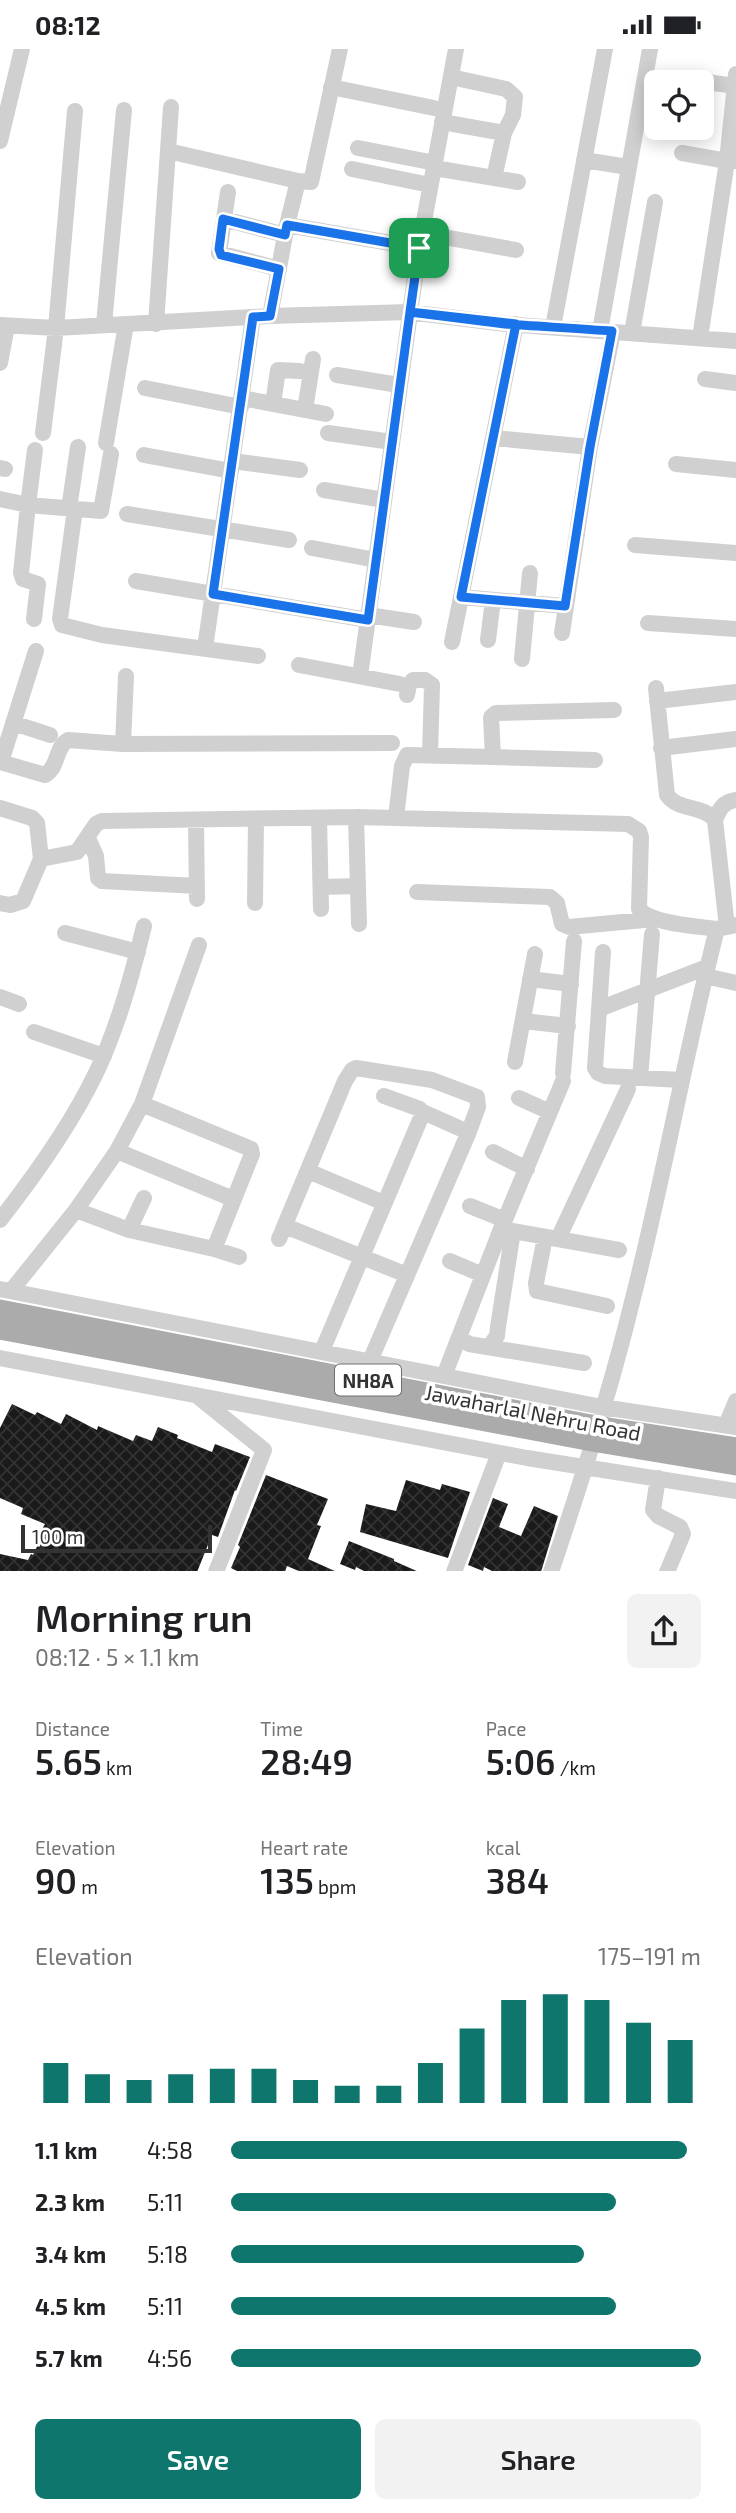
<!DOCTYPE html>
<html lang="en">
<head>
<meta charset="utf-8">
<style>
	:root { --surface:#fff; --page:#f2f2f2; --text:#202124; --muted:#757577; --accent:#0f766e }
	body { margin:0; font-family:"Exo 2",sans-serif; background:var(--page); color:var(--text); height:100vh; display:flex; flex-direction:column; font-size:26px; white-space:nowrap }
	* { box-sizing:border-box; margin:0 }
	p { font-size:23px; color:var(--muted) }
	.icon { flex:none; width:38px; height:38px; fill:none; stroke:currentColor; stroke-width:2; stroke-linecap:round; stroke-linejoin:round }
	.map { position:relative; height:1522px; overflow:hidden }
	.details { display:flex; flex-direction:column; background:var(--surface); flex:1 }
	.details>* { flex:none }
	.buttons { position:absolute; left:644px; top:21px; display:grid; gap:14px }
	.buttons a { display:grid; place-items:center; width:70px; height:70px; border-radius:10px; background:var(--surface); box-shadow:0 4px 18px #0003; font-size:35px }
	.scale { position:absolute; left:21px; bottom:18px; width:191px; box-sizing:border-box; padding-left:7px; border:4px solid #333; border-top:0; font-size:19px; line-height:24px; white-space:nowrap; color:#333; -webkit-text-stroke:5px #fff; paint-order:stroke }
	.pin { position:absolute; display:grid; place-items:center; width:60px; height:60px; color:#fff; margin:-30px; border-radius:14px; box-shadow:0 4px 10px #0006 }
	.round { display:grid; place-items:center; flex:none; width:74px; height:74px; border-radius:10px; background:var(--page) }
	.overview { display:flex; align-items:center; justify-content:space-between; height:119px; padding:0 35px }
	h1 { font-size:38px; font-weight:600; line-height:52px }
	.figures { display:grid; grid-template-columns:repeat(3,1fr); gap:10px; height:119px; padding:7px 35px }
	.figures div { display:grid; align-content:center }
	.figures b { font-size:35px; font-weight:600 }
	.figures small { font-size:19px; font-weight:400 }
	.figures p { font-size:19px }
	.chart { height:196px; padding:14px 35px }
	.chart p { display:flex; justify-content:space-between }
	.chart svg { width:100%; height:126px; margin-top:7px; stroke:var(--accent); stroke-width:6 }
	.cta { display:flex; gap:14px; margin-top:auto; padding:14px 35px }
	.cta a { flex:1; height:80px; border-radius:10px; background:var(--accent); color:#fff; font-size:28px; font-weight:600; line-height:80px; text-align:center }
	.cta a+a { background:var(--page); color:var(--text) }
	ul { padding:0 35px; list-style:none; font-size:23px }
	li { display:grid; grid-template-columns:112px 84px 1fr; align-items:center; height:52px }
	li i { height:18px; border-radius:9px; background:var(--accent) }
	.status { display:flex; justify-content:space-between; align-items:center; height:49px; padding:0 35px; background:var(--surface); direction:ltr }
	.status svg { height:19px; fill:currentColor }
	.map>svg:first-child { display:block }
	.building { fill:url(#building-cross-hatch) }
	.lines { fill:none; stroke-linecap:round; stroke-linejoin:round }
	.minor { stroke:#d0d0d0; stroke-width:16 }
	.major { stroke:#ababab; stroke-width:21 }
	.route-casing { stroke:#fff; stroke-width:14 }
	.route { stroke:#1a73e8; stroke-width:9 }
	.labels { text-anchor:middle; dominant-baseline:central; stroke-width:7; stroke-linejoin:round; paint-order:stroke }
	.shield { fill:#fff; stroke:#707070; stroke-width:2 }
	.shield-label { font-size:19px; font-weight:bold; fill:#333 }
	.street-label { font-size:21px; fill:#333; stroke:#fff }
</style>
</head>
<body>
<div class="status"><b>08:12</b><svg viewBox="0 0 49 12"><path d="M0 12V9h3v3zM5 12V6h3v6zM10 12V3h3v9zM15 12V0h3v12zM26 1h20v11H26zM47 4h2v5h-2z"/></svg></div>
<div class="map">
<svg width="736" height="1523" viewBox="0 0 736 1523">
	<defs>
		<pattern id="building-cross-hatch" width="8" height="8" patternUnits="userSpaceOnUse" patternTransform="scale(1.75)"><rect width="8" height="8" fill="#1a1a1a"/><path d="M0 0l8 8M0 8l8-8" fill="none" stroke="#333"/></pattern>
	</defs>
	<rect width="100%" height="100%" fill="#fff"/>
	<!-- building -->
	<path class="building" d="M12 1355 35 1366 37 1363 61 1375 66 1365 97 1381 98 1377 133 1392 136 1386 152 1392 158 1378 178 1386 177 1389 212 1403 215 1395 250 1408 236 1442 235 1441 218 1488 212 1486 197 1523H0V1505L28 1511 31 1505 33 1506 43 1485 40 1484 45 1475 21 1465 23 1459 0 1449V1379Z
		M266 1426 328 1450 317 1476 321 1477 308 1510 337 1523H301L287 1517 285 1523H239L231 1519 240 1498 238 1496Z
		M406 1431 440 1441 442 1435 470 1443 448 1509 360 1483 366 1455 396 1462Z
		M493 1449 508 1455 499 1478 521 1487 534 1457 558 1467 541 1523H494L484 1518 483 1522 468 1516Z
		M349 1492 394 1510V1512L419 1523H366L356 1518 355 1521 340 1515Z"/>
	<g class="lines">
		<!-- minor -->
		<path class="minor" d="M736 25 727 112H736
			M451 28 506 40 515 48 513 66 504 84 494 129
			M693 31 735 37
			M331 38 434 59
			M442 73 504 84
			M0 92 22 0
			M358 99 435 114
			M168 102 298 132 311 133 340 0
			M682 104 727 112 700 289
			M584 111 628 118
			M434 119 518 133
			M352 120 430 136
			M228 143 219 204 279 220
			M224 170 285 186
			M287 176 419 199
			M422 184 516 201
			M270 267 287 176 298 132
			M104 275 124 61
			M156 275 171 58
			M516 275 493 389 590 398
			M0 276 56 279 270 267 409 263 505 275 736 292
			M553 278 605 0
			M600 282 650 0
			M632 284 655 153
			M0 314 7 277
			M337 326 399 336
			M705 330 736 334
			M145 339 241 358
			M242 349 326 365
			M273 355 278 321 300 322
			M305 361 313 310
			M43 384 56 279 75 62
			M328 384 392 393
			M106 394 126 275
			M144 406 231 422
			M233 412 300 421
			M676 415 736 421
			M0 419 5 420
			M324 441 384 451
			M0 450 28 456 35 401
			M69 460 78 398
			M75 460 60 570 62 576 102 586 258 607
			M127 465 289 491
			M635 496 736 504
			M312 499 376 511
			M136 532 368 571
			M461 548 565 557
			M368 566 414 573
			M34 570 38 535 23 530 21 524 28 456 101 462 111 405
			M648 574 736 580
			M562 584 590 398 613 283
			M488 591 493 551
			M452 593 493 389
			M205 599 253 268
			M522 610 530 524
			M299 616 400 635
			M360 627 419 199 456 0
			M656 639 667 746C678 762 703 756 715 771L727 878
			M407 646 409 636 413 631H425L432 636 430 706
			M657 652 736 643
			M13 674 50 686
			M123 695 126 627
			M661 699 736 690
			M493 708 595 711
			M0 713 45 726C59 718 55 698 68 691L123 695 392 694
			M1 713 36 602
			M0 759 32 769 37 774 41 810
			M356 768 359 875
			M319 769 321 860
			M396 769 402 717 407 706 493 708 491 668 496 664 614 661
			M715 771C720 759 723 753 736 751
			M196 772 197 850
			M88 789 96 807 98 829 102 832 197 837
			M321 838 358 837
			M417 843 550 848 557 854 562 875 569 878 655 870
			M0 854 10 856 23 852 41 810 77 803 96 775 102 772 356 768 628 775 639 782 641 788 639 860C652 875 696 877 717 880
			M255 854 256 770
			M65 884 138 903
			M603 903 595 1019 598 1024 605 1027 681 1031
			M705 927 736 934
			M530 930 571 935
			M0 948 19 955
			M599 960 707 918
			M523 972 568 977
			M34 983 104 1007
			M515 1013 535 905
			M563 1024 574 892
			M640 1029 652 885
			M519 1049 550 1063
			M142 1055 199 896
			M423 1063 468 1083
			M117 1102 233 1150
			M493 1103 527 1120
			M308 1122 384 1154
			M470 1157 505 1171
			M0 1171C36 1125 71 1076 96 1024 118 978 132 926 144 877
			M285 1177 407 1226
			M501 1180 619 1201
			M129 1181 144 1149
			M545 1188 536 1234 537 1242 607 1257
			M279 1190 345 1032 352 1021 356 1019 432 1031 477 1048 478 1058 468 1085 370 1312
			M558 1190 628 1040
			M214 1200 239 1208
			M450 1212 483 1226
			M0 1240 602 1358 736 1378
			M11 1242 76 1161 129 1181 214 1200 252 1105 251 1100 142 1055 117 1102 76 1161
			M459 1288 469 1295 584 1314
			M489 1298 497 1287 498 1278 513 1182
			M322 1302 422 1066 420 1060 384 1047
			M0 1309 527 1409 736 1442
			M444 1327 501 1180 563 1032
			M196 1346 264 1401 216 1523
			M726 1376 736 1352
			M658 1429 653 1461 658 1467 680 1478 683 1485 667 1523
			M454 1523 499 1404
			M551 1523C581 1434 610 1344 632 1253 664 1129 685 1004 717 880L736 876"/>
		<!-- major -->
		<path class="major" d="M0 1261 596 1377 736 1399
			M0 1280 592 1392 736 1416"/>
	</g>
	<g class="lines">
		<!-- route casing -->
		<g class="route-casing">
			<path id="route" d="M419 199 287 176 285 186 223 170 219 200 221 206 279 220 270 267 253 268 213 545 368 571 410 263 516 275 461 548 565 557 590 398 612 282C577 280 541 277 505 275L410 263 419 199"/>
		</g>
		<!-- route -->
		<use href="#route" class="route"/>
	</g>
	<g class="labels">
		<!-- shield labels -->
		<rect class="shield" x="335" y="1315.5" width="66" height="31" rx="5"/>
		<g class="shield-label">
			<text x="368" y="1331">NH8A</text>
		</g>
		<!-- street labels -->
		<g class="street-label">
			<text transform="translate(533 1363) rotate(11)">Jawaharlal Nehru Road</text>
		</g>
	</g>
</svg>
<div class="buttons">
<a><svg class="icon" aria-label="locate" viewBox="0 0 24 24"><circle cx="12" cy="12" r="6"/><path d="M12 2v4M12 18v4M2 12h4M18 12h4"/></svg></a>
</div>
<div class="scale">100 m</div>
<div class="pin" style="left:419px;top:199px;background:#1e9e55"><svg class="icon" aria-label="arrive" viewBox="0 0 24 24"><path d="M6 21V4h12l-3 4 3 4H6"/></svg></div>
</div>
<section class="details">
<div class="overview"><div><h1>Morning run</h1><p>08:12 · 5 × 1.1 km</p></div><a class="round"><svg class="icon" aria-label="share" viewBox="0 0 24 24"><path d="M12 15V3M7 8l5-5 5 5M5 13v7h14v-7"/></svg></a></div>
<div class="figures">
<div><p>Distance</p><b>5.65<small> km</small></b></div>
<div><p>Time</p><b>28:49</b></div>
<div><p>Pace</p><b>5:06<small> /km</small></b></div>
</div>
<div class="figures">
<div><p>Elevation</p><b>90<small> m</small></b></div>
<div><p>Heart rate</p><b>135<small> bpm</small></b></div>
<div><p>kcal</p><b>384</b></div>
</div>
<div class="chart"><p><span>Elevation</span>175–191 m</p>
<svg viewBox="0 0 160 44" preserveAspectRatio="none"><path d="M5 44V30M15 44V34M25 44V36M35 44V34M45 44V32M55 44V32M65 44V36M75 44V38M85 44V38M95 44V30M105 44V18M115 44V8M125 44V6M135 44V8M145 44V16M155 44V22"/></svg>
</div>
<ul>
<li><b>1.1 km</b>4:58<i style="width:97%"></i></li>
<li><b>2.3 km</b>5:11<i style="width:82%"></i></li>
<li><b>3.4 km</b>5:18<i style="width:75%"></i></li>
<li><b>4.5 km</b>5:11<i style="width:82%"></i></li>
<li><b>5.7 km</b>4:56<i style="width:100%"></i></li>
</ul>
<div class="cta"><a>Save</a><a>Share</a></div>
</section>
</body>
</html>
